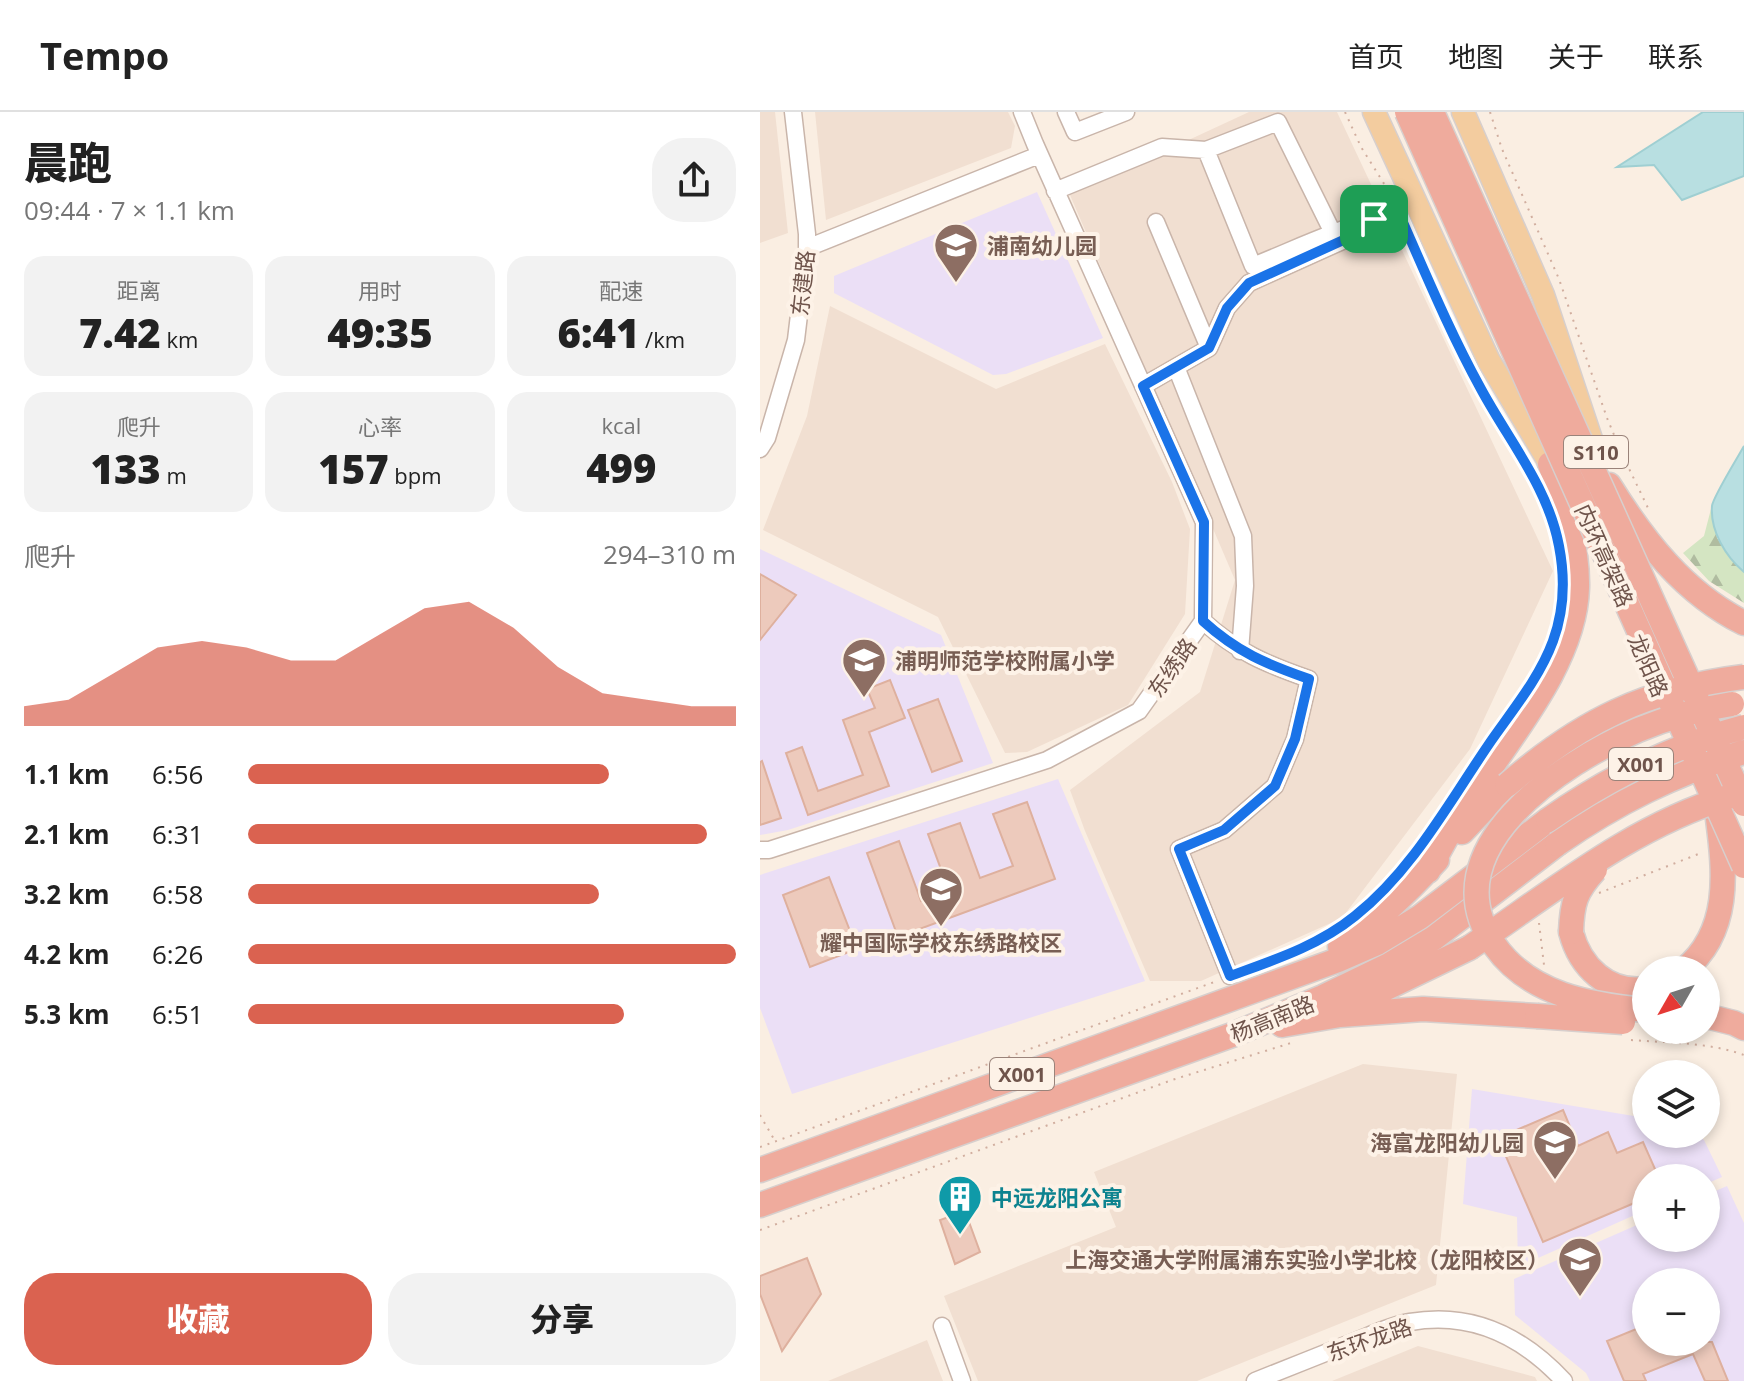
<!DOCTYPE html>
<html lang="zh">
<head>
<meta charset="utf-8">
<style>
	:root { --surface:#fff; --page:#f2f2f2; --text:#222; --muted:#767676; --line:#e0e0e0; --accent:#da6250 }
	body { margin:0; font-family:"Open Sans","Noto Sans SC",sans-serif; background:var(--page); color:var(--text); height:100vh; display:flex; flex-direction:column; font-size:30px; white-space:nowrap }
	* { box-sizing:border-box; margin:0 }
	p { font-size:26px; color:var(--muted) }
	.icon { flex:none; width:44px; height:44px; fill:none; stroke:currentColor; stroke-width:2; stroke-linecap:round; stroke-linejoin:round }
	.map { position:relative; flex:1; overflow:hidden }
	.drawer { display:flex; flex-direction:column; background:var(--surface); width:760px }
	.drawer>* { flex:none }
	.needle { width:52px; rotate:231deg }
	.buttons { position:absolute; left:872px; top:844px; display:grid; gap:16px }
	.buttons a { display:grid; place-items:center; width:88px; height:88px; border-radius:50%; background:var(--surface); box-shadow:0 4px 12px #0003; font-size:40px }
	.pin { position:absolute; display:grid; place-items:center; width:68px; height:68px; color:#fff; margin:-34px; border-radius:16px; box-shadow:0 4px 12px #0006 }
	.round { display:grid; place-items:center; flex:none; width:84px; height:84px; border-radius:32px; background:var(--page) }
	.headline { display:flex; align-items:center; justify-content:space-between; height:136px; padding:0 24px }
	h1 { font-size:44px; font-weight:800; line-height:60px }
	.figures { display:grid; grid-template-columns:repeat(3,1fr); gap:12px; height:136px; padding:8px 24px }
	.figures div { display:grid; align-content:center; border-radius:20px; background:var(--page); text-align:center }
	.figures b { font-size:40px; font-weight:800 }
	.figures small { font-size:22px; font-weight:400 }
	.figures p { font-size:22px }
	.chart { height:224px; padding:16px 24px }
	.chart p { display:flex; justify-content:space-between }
	.chart svg { width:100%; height:144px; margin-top:8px; fill:var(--accent); opacity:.7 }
	.action { display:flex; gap:16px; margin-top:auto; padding:16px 24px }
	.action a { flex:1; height:92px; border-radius:32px; background:var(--accent); color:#fff; font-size:32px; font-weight:800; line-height:92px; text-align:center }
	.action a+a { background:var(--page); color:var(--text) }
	ul { padding:0 24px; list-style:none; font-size:26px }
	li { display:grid; grid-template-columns:128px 96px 1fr; align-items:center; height:60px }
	li i { height:20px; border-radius:10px; background:var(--accent) }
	header { display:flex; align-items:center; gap:48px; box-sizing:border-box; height:112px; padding:0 40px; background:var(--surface); border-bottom:2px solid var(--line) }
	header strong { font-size:38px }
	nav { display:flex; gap:44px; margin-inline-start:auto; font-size:28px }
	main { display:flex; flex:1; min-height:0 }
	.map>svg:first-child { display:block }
	.residential { fill:#f1dfd1 }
	.education { fill:#ebdff6; fill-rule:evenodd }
	.forest { fill:url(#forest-firs) }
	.water { fill:#b8dfe1; stroke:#9fcfd2; stroke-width:2 }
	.building { fill:#edcabc; stroke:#deb09e; stroke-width:2 }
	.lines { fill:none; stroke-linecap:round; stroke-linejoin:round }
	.minor-casing { stroke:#c9b5aa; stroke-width:19 }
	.major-casing { stroke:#d7cfcd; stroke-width:25 }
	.highway-casing { stroke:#d7cfcd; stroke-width:27 }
	.path { stroke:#d1ae9f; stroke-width:2; stroke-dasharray:2 6; stroke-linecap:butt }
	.minor { stroke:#fff; stroke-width:16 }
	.major { stroke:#f3cc9f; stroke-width:22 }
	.highway { stroke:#efab9d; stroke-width:24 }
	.highway-bridge-casing { stroke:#d7cfcd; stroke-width:27; stroke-linecap:butt }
	.highway-bridge { stroke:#efab9d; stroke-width:24 }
	.route-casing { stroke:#fff; stroke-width:16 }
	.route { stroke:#1a73e8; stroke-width:10 }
	.labels { text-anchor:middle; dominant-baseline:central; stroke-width:8; stroke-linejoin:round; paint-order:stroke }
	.shield { fill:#fdf2e7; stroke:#9a837a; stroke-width:2 }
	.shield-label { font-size:20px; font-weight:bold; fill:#6f544b }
	.education-label { font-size:22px; font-weight:bold; fill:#785e54; stroke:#fdf2e7; text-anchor:start }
	.street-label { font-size:22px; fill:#6f544b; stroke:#fdf2e7 }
	.culture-label { font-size:22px; font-weight:bold; fill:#0d838f; stroke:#fdf2e7; text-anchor:start }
</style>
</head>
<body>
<header>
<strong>Tempo</strong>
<nav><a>首页</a><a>地图</a><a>关于</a><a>联系</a></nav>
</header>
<main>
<section class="drawer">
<div class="headline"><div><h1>晨跑</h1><p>09:44 · 7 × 1.1 km</p></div><a class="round"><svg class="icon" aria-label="share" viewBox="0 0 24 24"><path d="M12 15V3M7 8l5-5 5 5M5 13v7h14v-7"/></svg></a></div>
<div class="figures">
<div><p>距离</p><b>7.42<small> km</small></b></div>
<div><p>用时</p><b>49:35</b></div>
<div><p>配速</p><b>6:41<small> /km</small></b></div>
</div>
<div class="figures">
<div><p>爬升</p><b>133<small> m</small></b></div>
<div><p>心率</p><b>157<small> bpm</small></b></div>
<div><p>kcal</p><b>499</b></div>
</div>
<div class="chart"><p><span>爬升</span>294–310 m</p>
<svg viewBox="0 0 160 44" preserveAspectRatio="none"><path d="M0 44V38L10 36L20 28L30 20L40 18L50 20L60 24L70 24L80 16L90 8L100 6L110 14L120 26L130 34L140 36L150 38L160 38V44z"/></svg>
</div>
<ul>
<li><b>1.1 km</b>6:56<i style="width:74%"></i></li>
<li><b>2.1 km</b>6:31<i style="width:94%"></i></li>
<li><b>3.2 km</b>6:58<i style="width:72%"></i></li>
<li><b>4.2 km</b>6:26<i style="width:100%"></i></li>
<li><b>5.3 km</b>6:51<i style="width:77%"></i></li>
</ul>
<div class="action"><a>收藏</a><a>分享</a></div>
</section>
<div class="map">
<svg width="984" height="1269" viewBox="0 0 984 1269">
	<defs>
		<pattern id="forest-firs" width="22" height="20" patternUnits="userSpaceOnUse" patternTransform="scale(2)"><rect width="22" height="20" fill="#d4e5c2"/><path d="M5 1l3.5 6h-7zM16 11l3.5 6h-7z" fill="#b0bca0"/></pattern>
	</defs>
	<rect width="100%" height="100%" fill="#faeee2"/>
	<!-- residential -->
	<path class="residential" d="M0 0H15L28 121 0 131Z
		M55 0H248L255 14 251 36 66 108Z
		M489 0H577L793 459 710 637 582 806 441 869H390L325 719 310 678 440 580 475 468 310 83Z
		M70 194 236 277 345 232 412 370 430 417 425 502 368 593 267 640 245 641 178 505 3 418 47 304Z
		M603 952 697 962 676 1173 437 1269H218L184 1184 356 1115 334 1060Z
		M167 1228 183 1269H68Z
		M658 1234 775 1265 777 1269H572Z"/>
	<!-- education -->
	<path class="education" d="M277 80 343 226 246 262 233 263 74 181V164Z
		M0 437 181 523 233 651 28 718 0 723Z
		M298 667 385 869 32 982 0 896V763Z
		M712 977 886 1006V1022H935L944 1028 962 1065 946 1072V1066H886V1098L758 1155 757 1105 703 1092Z
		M967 1074 984 1111V1269H830L826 1261 755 1203 754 1167 886 1109V1126H946V1083ZM886 1170H946V1230H886Z"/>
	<!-- forest -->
	<path class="forest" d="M952 393 957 426 976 453 984 460V491L949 469 923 441 944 424Z"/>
	<!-- water -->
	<path class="water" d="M943 0H984V64L922 88 894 53 857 55Z
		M984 334V460C966 445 950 419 952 394 953 385 978 345 984 334Z"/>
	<!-- building -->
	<path class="building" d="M0 462 36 483 0 528Z
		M130 568 145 606 109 620 129 674 48 703 26 641 42 635 58 679 103 663 83 608 115 596 107 577Z
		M178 587 202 649 172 660 148 598Z
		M2 649 21 706 0 713V650Z
		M267 690 295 767 138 825 107 741 139 729 161 789 189 779 168 722 200 711 220 766 253 754 233 702Z
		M69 765 97 837 50 855 23 783Z
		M803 998 818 1034 848 1020 857 1041 883 1030 899 1066H886V1086L783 1130 738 1026Z
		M205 1099 220 1140 195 1152 180 1108Z
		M47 1146 61 1182 22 1239 0 1182V1164Z
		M886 1213V1230H952L968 1269H945L933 1242 883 1262 886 1269H864L847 1229Z"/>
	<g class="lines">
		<!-- minor casing -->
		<g class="minor-casing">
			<path id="minor" d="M306 0 315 20 366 0
				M295 79 402 35 446 38
				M396 110 449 236
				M608 114 634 90 652 82
				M573 121 518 10 446 38 493 154C533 138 572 119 614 107
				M47 136 279 43
				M416 255 483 424 485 474 480 539
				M383 274 449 236 467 196 489 171 589 126
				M0 337 7 326 36 228 47 136V122L33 0
				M443 509C477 540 506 552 549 567L535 627 515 674 464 718 419 737 470 864
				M0 738H9L287 648 379 599 443 509 444 410 275 32 262 0
				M182 1214 202 1269
				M495 1269C528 1256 560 1243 593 1230 611 1223 631 1213 650 1210 712 1199 763 1225 804 1269"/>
		</g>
		<!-- major casing -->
		<g class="major-casing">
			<path id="major" d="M614 0 729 249 799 366
				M703 0 783 183 834 336"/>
		</g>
		<!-- highway casing -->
		<g class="highway-casing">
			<path id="highway" d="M849 373C884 429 924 481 984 511
				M702 720 747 673
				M668 759C683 732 697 705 714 680 753 621 815 549 817 476 818 433 804 392 790 352
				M811 820C820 855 848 882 886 877
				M580 835C617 810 647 781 677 748
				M924 858C971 820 965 761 958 707
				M575 894 614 882 709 836
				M946 904 974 911 984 916
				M522 913 580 903 663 897 777 904
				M0 1058 578 848 617 831 660 805 788 708
				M0 1093 472 923 563 885 629 853 674 826 797 732"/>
		</g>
		<!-- path -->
		<path class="path" d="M585 0 601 35 628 78
			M730 0 742 37 799 167 847 306 862 342 888 396
			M641 105 711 259 776 370
			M644 755 657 738
			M839 781 941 741
			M779 811 784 853
			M482 860 549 834 565 825
			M871 928C909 931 948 930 984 943
			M0 1003 15 1029
			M0 1035 457 869
			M0 1118 412 968 531 931"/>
		<!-- minor -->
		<use href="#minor" class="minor"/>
		<!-- major -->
		<use href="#major" class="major"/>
		<!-- highway -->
		<use href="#highway" class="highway"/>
		<!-- highway-bridge casing -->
		<g class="highway-bridge-casing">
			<path id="highway-bridge" d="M647 0 984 754
				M672 0 984 692
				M747 673C821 609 886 577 984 565
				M788 708C848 666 912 634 984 615
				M797 732C857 690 915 662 984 640
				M811 820C812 791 815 780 835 758
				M709 836C791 781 872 714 968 685
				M886 898C830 893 770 883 735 834 667 738 803 650 878 618 909 605 940 597 972 592
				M777 904 863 910"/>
		</g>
		<!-- highway-bridge -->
		<use href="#highway-bridge" class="highway-bridge"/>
	</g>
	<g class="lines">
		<!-- route casing -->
		<g class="route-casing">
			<path id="route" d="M634 90C662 153 688 217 721 277 749 329 788 375 799 434 805 465 804 499 793 529 779 567 751 600 729 632 688 692 652 759 595 804 558 834 514 848 470 864L419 737 464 718 515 674 535 627 549 567C506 552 477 540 443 509L444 410 383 274 449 236 467 196 489 171 601 120Z"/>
		</g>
		<!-- route -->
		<use href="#route" class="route"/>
	</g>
	<!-- icons -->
	<defs>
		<g id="school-pin" transform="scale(2.3)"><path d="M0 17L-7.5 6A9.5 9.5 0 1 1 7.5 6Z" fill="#8d6e63" stroke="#fdf2e7"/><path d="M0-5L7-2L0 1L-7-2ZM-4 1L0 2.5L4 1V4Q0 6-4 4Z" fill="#fff"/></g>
		<g id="building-pin" transform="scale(2.3)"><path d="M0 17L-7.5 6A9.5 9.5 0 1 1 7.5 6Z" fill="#0f9aa8" stroke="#fdf2e7"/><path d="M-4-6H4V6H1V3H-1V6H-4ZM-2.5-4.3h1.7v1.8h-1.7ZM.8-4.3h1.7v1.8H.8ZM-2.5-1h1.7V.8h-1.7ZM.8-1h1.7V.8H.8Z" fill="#fff"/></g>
	</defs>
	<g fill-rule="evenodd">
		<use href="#school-pin" x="196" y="133"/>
		<use href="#school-pin" x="104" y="548"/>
		<use href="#school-pin" x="181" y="777"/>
		<use href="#school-pin" x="795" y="1030"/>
		<use href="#building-pin" x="200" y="1085"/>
		<use href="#school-pin" x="820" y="1147"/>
	</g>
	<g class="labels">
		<!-- shield labels -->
		<g class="shield">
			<rect x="804" y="324" width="64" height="32" rx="6"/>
			<rect x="849" y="636" width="64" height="32" rx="6"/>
			<rect x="230" y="946" width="64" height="32" rx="6"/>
		</g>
		<g class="shield-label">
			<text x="836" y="340">S110</text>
			<text x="881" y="652">X001</text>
			<text x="262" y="962">X001</text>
		</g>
		<!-- education labels -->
		<g class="education-label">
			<text x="227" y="133">浦南幼儿园</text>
			<text x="135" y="548">浦明师范学校附属小学</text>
			<text x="181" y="830" text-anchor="middle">耀中国际学校东绣路校区</text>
			<text x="764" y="1030" text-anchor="end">海富龙阳幼儿园</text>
			<text x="789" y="1147" text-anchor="end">上海交通大学附属浦东实验小学北校（龙阳校区）</text>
		</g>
		<!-- street labels -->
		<g class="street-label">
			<text transform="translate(42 171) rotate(-84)">东建路</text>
			<text transform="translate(845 443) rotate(66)">内环高架路</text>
			<text transform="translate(889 553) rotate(66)">龙阳路</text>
			<text transform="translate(411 555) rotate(-55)">东绣路</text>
			<text transform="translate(512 906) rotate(-22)">杨高南路</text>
			<text transform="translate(609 1227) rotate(-19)">东环龙路</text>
		</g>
		<!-- culture labels -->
		<g class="culture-label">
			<text x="231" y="1085">中远龙阳公寓</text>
		</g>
	</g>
</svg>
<div class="buttons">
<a><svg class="needle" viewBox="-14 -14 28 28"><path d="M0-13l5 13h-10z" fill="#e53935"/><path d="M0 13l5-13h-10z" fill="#767676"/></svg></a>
<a><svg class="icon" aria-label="layers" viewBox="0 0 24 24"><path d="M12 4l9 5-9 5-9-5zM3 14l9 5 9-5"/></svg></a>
<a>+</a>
<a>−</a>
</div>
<div class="pin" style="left:614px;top:107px;background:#1e9e55"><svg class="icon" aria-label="arrive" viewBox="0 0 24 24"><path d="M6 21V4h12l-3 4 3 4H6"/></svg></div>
</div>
</main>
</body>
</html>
